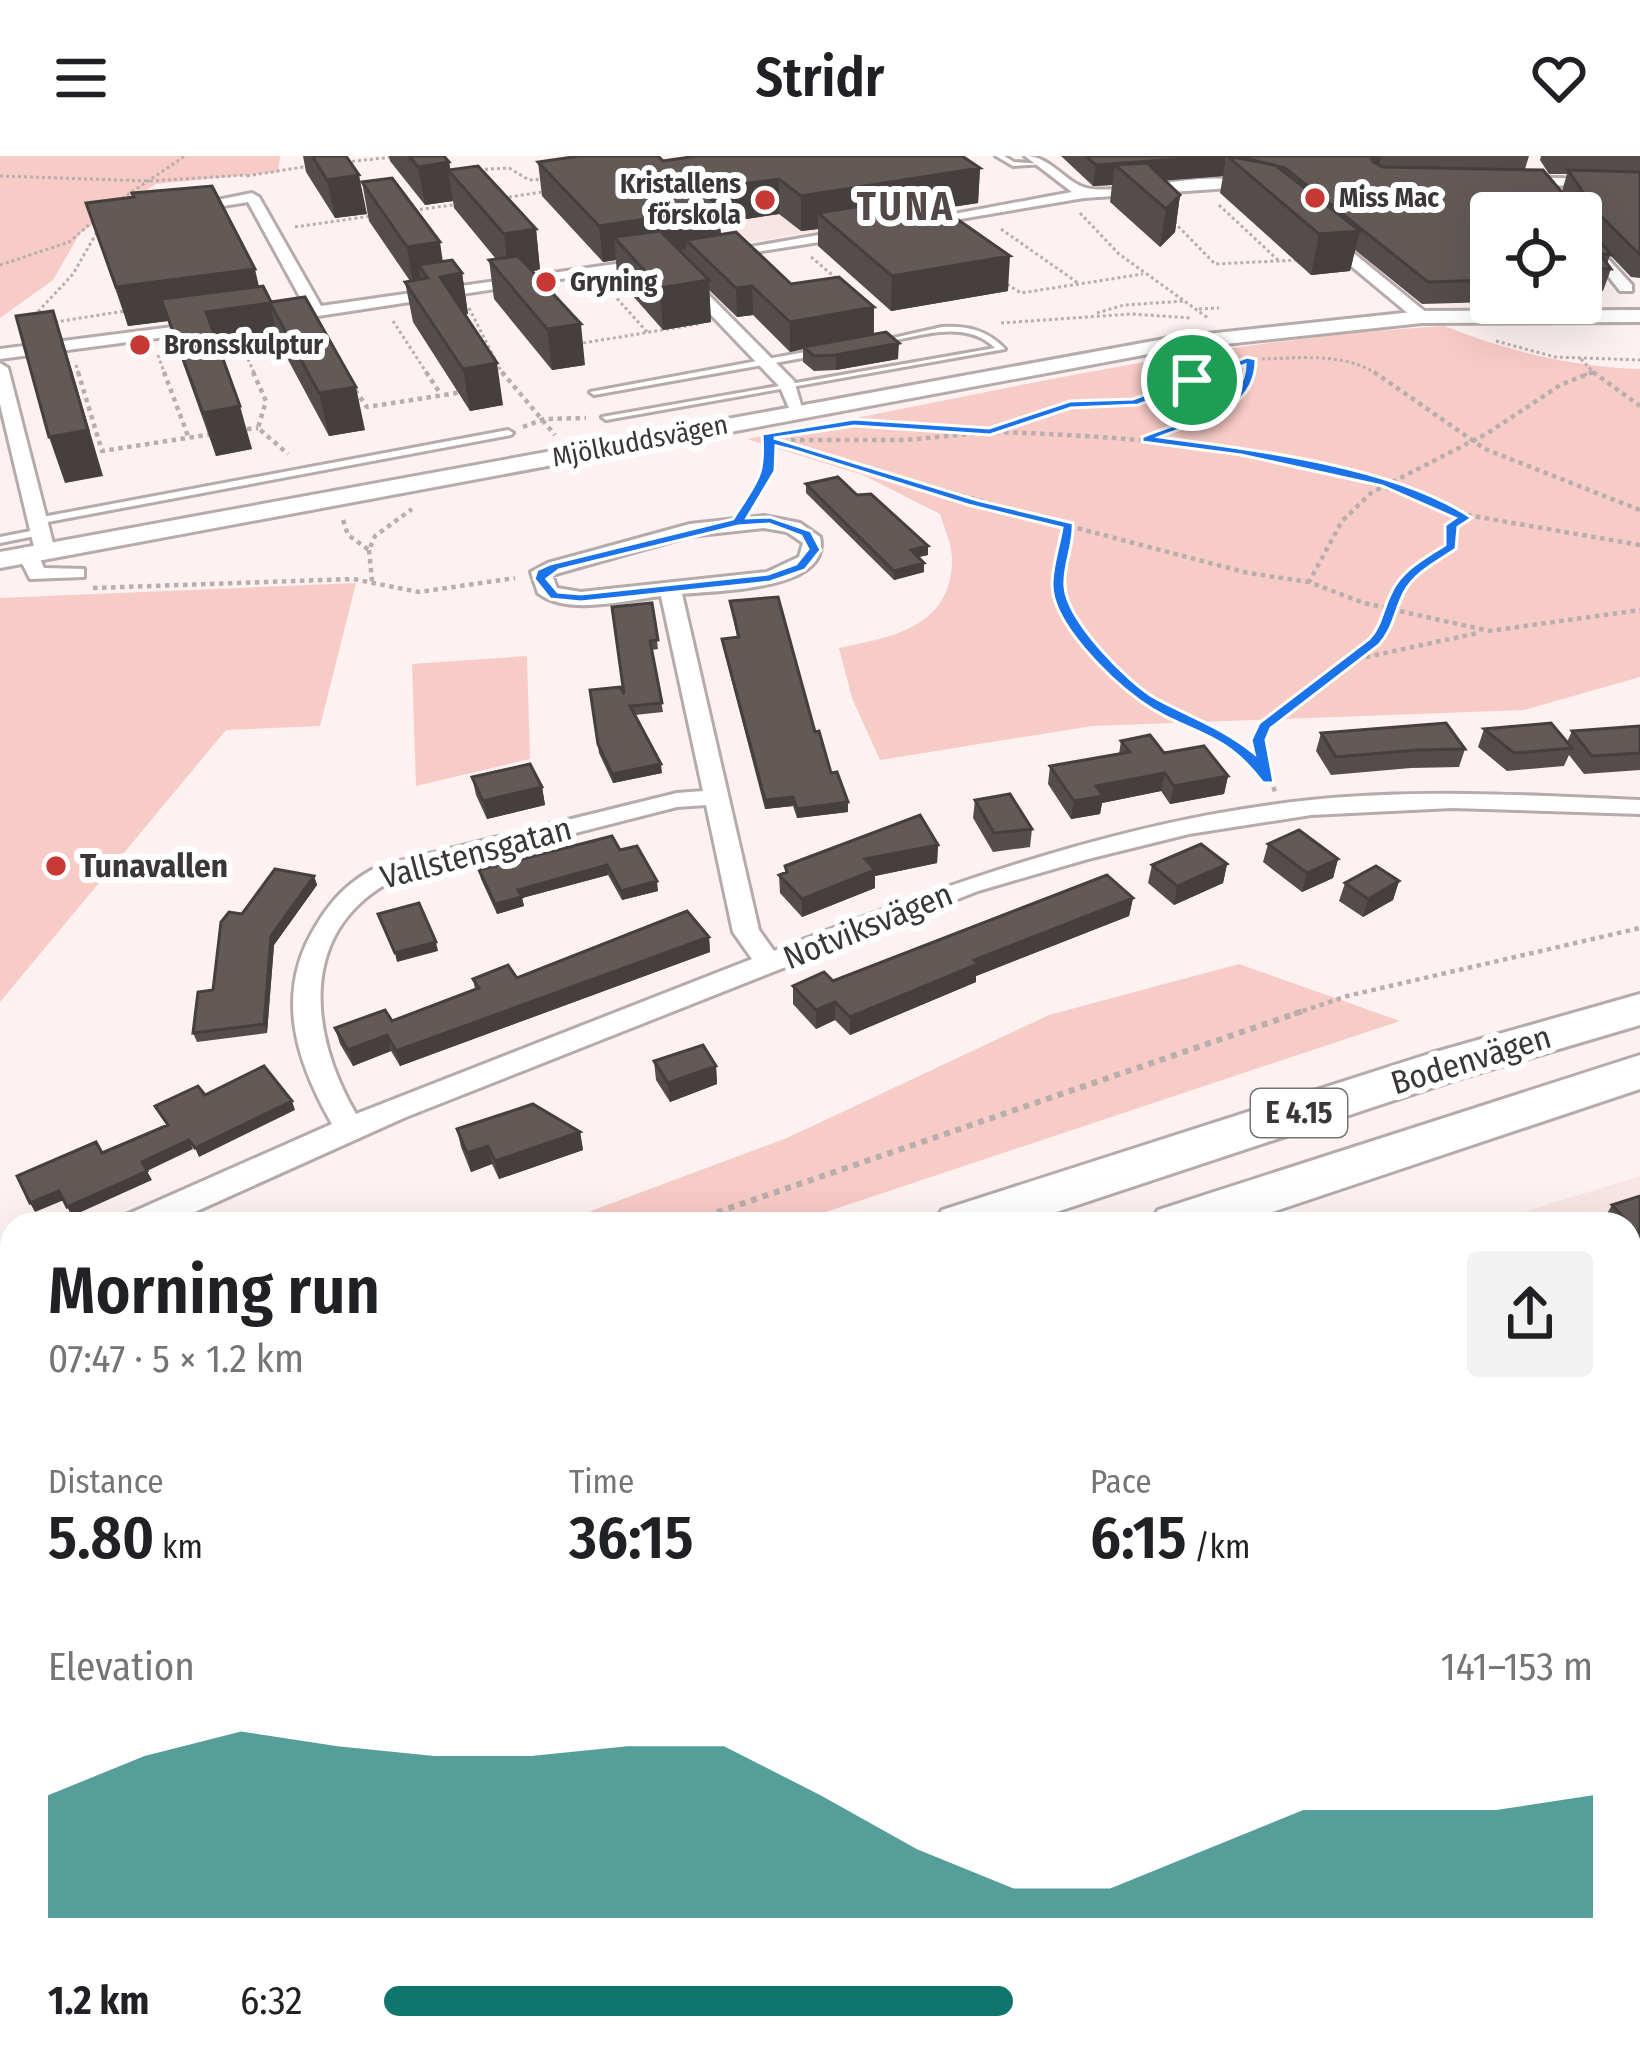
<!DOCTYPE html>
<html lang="en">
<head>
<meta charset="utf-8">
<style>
	:root { --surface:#fff; --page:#f2f2f2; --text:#202124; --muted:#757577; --accent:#0f766e }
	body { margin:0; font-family:"Fira Sans Condensed",sans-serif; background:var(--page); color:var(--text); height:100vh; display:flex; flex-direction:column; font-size:45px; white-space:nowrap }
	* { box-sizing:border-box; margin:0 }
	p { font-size:39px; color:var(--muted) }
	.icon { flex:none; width:66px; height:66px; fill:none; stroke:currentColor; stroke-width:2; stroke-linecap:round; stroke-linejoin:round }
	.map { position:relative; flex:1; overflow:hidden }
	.drawer { position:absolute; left:0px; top:1056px; width:1641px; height:861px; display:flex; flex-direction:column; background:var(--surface); border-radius:36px 36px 0 0; box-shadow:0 12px 48px #0002 }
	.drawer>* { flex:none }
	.controls { position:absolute; left:1470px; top:36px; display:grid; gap:24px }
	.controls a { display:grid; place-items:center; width:132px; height:132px; border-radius:12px; background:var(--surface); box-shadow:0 12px 48px #0002; font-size:60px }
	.pin { position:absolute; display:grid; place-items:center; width:102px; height:102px; color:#fff; margin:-51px; border:6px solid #fff; border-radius:50%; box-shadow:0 3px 12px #0007 }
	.round { display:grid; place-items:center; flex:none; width:126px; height:126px; border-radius:12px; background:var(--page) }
	.headline { display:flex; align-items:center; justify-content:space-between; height:204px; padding:0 48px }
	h1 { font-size:66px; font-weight:600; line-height:90px }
	.metrics { display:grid; grid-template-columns:repeat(3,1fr); gap:18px; height:204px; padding:12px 48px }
	.metrics div { display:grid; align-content:center }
	.metrics b { font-size:60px; font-weight:600 }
	.metrics small { font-size:33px; font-weight:400 }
	.metrics p { font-size:33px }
	.chart { height:336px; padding:24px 48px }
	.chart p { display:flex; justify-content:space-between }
	.chart svg { width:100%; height:216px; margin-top:12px; fill:var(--accent); opacity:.7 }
	ul { padding:0 48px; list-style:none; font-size:39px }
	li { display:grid; grid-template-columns:192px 144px 1fr; align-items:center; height:90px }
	li i { height:30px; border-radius:15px; background:var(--accent) }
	header { display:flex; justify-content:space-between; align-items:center; height:156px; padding:0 48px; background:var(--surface); font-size:54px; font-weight:600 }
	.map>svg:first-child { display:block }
	.built { fill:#f9e5e3 }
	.green { fill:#f7cbc6 }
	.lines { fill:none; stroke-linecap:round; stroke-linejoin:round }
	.service-casing { stroke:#b6abaa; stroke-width:6 }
	.minor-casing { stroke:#b6abaa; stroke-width:6 }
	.tertiary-casing { stroke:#b6abaa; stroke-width:6 }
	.primary-casing { stroke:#b6abaa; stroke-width:6 }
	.path-far2 { stroke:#b7aead; stroke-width:3; stroke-dasharray:3 3; stroke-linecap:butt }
	.path-far1 { stroke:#b7aead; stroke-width:4.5; stroke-dasharray:4.5 4.5; stroke-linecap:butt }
	.path { stroke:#b7aead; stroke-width:6; stroke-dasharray:6 6; stroke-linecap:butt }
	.service { fill:#fff; fill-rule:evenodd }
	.minor { fill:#fff; fill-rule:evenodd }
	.tertiary { fill:#fff; fill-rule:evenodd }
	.primary { fill:#fff; fill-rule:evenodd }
	.rail { stroke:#7d7776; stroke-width:12; stroke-dasharray:8 16; stroke-linecap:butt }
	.wall { fill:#554d4c }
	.shaded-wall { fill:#453f3e }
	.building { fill:#635a58; stroke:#453f3e; stroke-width:3 }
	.route { fill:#1a73e8; stroke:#fff; stroke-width:3; fill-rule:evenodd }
	.poi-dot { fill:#c83936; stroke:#fff; stroke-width:4.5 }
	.labels { text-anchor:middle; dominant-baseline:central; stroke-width:12; stroke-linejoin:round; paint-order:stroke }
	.far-poi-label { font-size:27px; font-weight:bold; fill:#3b3736; stroke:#fff; text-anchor:start }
	.far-street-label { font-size:27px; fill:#3b3736; stroke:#fff }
	.shield { fill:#fff; stroke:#767372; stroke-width:3 }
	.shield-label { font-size:30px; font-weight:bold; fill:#3b3736 }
	.street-label { font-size:33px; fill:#3b3736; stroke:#fff }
	.poi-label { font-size:33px; font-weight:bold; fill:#3b3736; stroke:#fff; text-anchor:start }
	.far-district-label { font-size:39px; font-weight:bold; letter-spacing:3px; fill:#514847; stroke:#fff }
</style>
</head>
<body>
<header><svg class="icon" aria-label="menu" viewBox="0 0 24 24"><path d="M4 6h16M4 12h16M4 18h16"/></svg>Stridr<svg class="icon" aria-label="heart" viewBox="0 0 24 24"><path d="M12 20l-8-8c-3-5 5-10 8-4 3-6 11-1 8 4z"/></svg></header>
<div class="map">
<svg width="1640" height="1915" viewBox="0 0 1640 1915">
	<rect width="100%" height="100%" fill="#fdf2f1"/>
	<!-- built -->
	<path class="built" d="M672 21 861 68 751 86Z
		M1640 1020V1915H0V1610L12 1605V1905H1629V1068H1485Z"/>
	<!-- green -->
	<path class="green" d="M0 0H280L278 16 156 28 80 77 53 124 0 162Z
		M1444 170C1508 195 1571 211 1640 213V521L1524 554 1092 570 880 604 852 542 839 492C891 481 952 472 952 403 952 389 944 371 940 358L863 319 747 283C978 240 1209 183 1444 170Z
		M356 427 320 570 226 574 0 846V442Z
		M527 500 530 603 416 630 412 508Z
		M1239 808 1400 865 790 1068H556L787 982 1049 859Z
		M12 1186V1309L0 1313V1192Z"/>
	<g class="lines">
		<!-- service casing -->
		<g class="service-casing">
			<path id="service" d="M996 0H1004L1014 6 1046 8 1013 10Z
				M942 171C968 170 987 174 1005 193L606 264 602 261 995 192C964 161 912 182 875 189L871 187Z
				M822 193 825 194V198L594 239 590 236Z
				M508 274 513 277 511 279 37 368 32 365 37 362Z
				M41 373 45 374V378L0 387V381Z"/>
		</g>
		<!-- minor casing -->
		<g class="minor-casing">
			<path id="minor" d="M1025 0C1053 0 1067 31 1092 33 1145 38 1215 7 1264 33L1257 37 1230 32 1084 42 913 71 906 67 1072 36Z
				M1514 21 1640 24V32L1509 28Z
				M252 37 259 41 321 150 658 102 666 107 272 167 266 165V159L306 152 248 46 180 57 173 53Z
				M853 73 858 80 717 102 710 98Z
				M1581 73 1632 129V135H1620L1581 86Z
				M1320 78H1330L1428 158V164H1416L1320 84Z
				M675 115H685L794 225 804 259H792L780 231 675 121Z
				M212 166 220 171 218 174 0 203V193Z
				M0 207 8 212 55 395 38 399 44 412 84 413V421L30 423 18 399 35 395 0 248Z
				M764 360 800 367 820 381C832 435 718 434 682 438L759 774 774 795C948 728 1124 663 1311 644 1420 633 1530 639 1640 644V658L1452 652 1311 659 1189 678 1088 703 978 735 406 961 168 1068H121L126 1059 332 968C295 903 274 836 317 768 333 742 350 725 377 711L677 637 703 635 661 440C626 444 568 460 538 437L531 416 548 407 690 368ZM764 372 787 376 803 387 799 401 767 416 581 436 557 432 552 419 690 380ZM706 649 733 776 752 803 356 958C308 876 298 773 395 723L677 651Z
				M12 1114V1142L0 1146V1118Z
				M12 1655V1697L0 1702V1660Z
				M1188 1905H1235L1239 1915H1192Z"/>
		</g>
		<!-- tertiary casing -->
		<g class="tertiary-casing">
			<path id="tertiary" d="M1640 154V166L1422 167 1170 194 0 412V396L1170 182 1422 155Z"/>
		</g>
		<!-- primary casing -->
		<g class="primary-casing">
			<path id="primary" d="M1640 838V869L1464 921 1020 1068H934L942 1054 1432 897Z
				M1640 899V933L1236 1068H1150L1158 1054Z
				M12 1359V1413L0 1418V1362Z
				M12 1444V1504L0 1508V1448Z"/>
		</g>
		<!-- path-far2 -->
		<path class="path-far2" d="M346 6 403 0
			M473 14 509 12 529 24 545 23
			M0 20 149 25 247 19
			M247 20 309 10
			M503 42 549 35
			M117 46 185 0
			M1219 49 1279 105
			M408 55 460 48
			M1080 57 1119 98 1208 162
			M1174 66 1215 108 1299 104
			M295 71 371 60
			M1001 73 1078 127
			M811 101 837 123
			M0 109 69 86 97 62
			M1002 125 1021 137 1143 118
			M605 129 647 176
			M469 152 503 219
			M1199 153 1219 152
			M1097 157 1124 149 1185 145
			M34 160 73 118 97 76
			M393 165 428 219
			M49 167 131 154
			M1001 167 1131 158 1191 162
			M578 184 583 187 699 168
			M1496 185 1555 201 1640 204
			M243 192 255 219
			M158 199 165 219
			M1262 203C1300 202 1345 196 1378 219
			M1581 203 1593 216 1584 219
			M76 209 79 219
			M1593 216 1597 219
			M1209 219 1250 204 1249 219"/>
		<!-- path-far1 -->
		<path class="path-far1" d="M78 216 102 295 213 278
			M164 216 188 280
			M253 216 266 245 258 272 288 298
			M426 216 440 237
			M502 216 555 279
			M1374 216 1485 293 1640 354
			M1593 216 1560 229 1488 277 1371 337 1342 365 1309 426 1364 447 1489 475 1640 454
			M1593 216 1640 250
			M355 234 367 251 463 236
			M882 267 958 275
			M523 271 544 263 586 262
			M238 274 258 272
			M995 276C1162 281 1309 296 1465 361L1452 369 1451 390 1402 427 1374 486 1264 570 1259 584 1275 636
			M1146 283C1184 271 1240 261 1250 216
			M791 284H906L990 276 1070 248 1134 246 1217 216
			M771 285 1069 370 1058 430 1069 462 1086 485 1147 544 1216 574 1254 604 1269 624
			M749 347 771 306 767 283
			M1467 359 1640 389
			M343 364 348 379 369 394 375 380 412 353
			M1069 370 1248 417 1309 426
			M369 394 372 425
			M93 432 353 423 419 436 515 422
			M1357 503 1478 477
			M1294 858 1347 840 1640 772"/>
		<!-- path -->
		<path class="path" d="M683 1068 1303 855
			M0 1288 12 1284"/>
		<!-- service -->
		<use href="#service" class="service"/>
		<!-- minor -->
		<use href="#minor" class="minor"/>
		<!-- tertiary -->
		<use href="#tertiary" class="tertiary"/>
		<!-- primary -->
		<use href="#primary" class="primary"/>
		<!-- rail -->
		<path class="rail" d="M1629 1644 1640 1638
			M1122 1915 1140 1905
			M1250 1915 1261 1905"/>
	</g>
	<!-- wall -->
	<path class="wall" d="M303 0H346L367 58 335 62 306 16Z
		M389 0H444L449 6 450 13 536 73 540 114 532 115 585 209 552 214 494 143 489 104 496 103 454 52 453 45 425 49 390 5Z
		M1061 0H1529L1525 13 1565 40 1562 35 1567 18H1549L1540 4 1541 0H1640V122L1631 121 1610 99 1607 108 1611 113 1603 135H1581V57H1491V146L1422 148 1355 94 1350 115 1311 119 1220 37 1223 20 1166 24 1180 39 1175 76 1160 91 1110 46 1112 29 1093 30Z
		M663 5 980 12 978 47 942 52 1008 135 891 155 818 90V73L801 75 779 58 720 67 721 78 791 128 874 151V179L898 203 836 214 814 215 803 206V193L790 196 753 159 737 161 709 134 711 166 663 174 617 122 616 104 603 106 542 40 538 6Z
		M362 26 443 106 462 117 468 158H465L503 249 470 255 413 166 405 126 410 125 369 65Z
		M86 47 259 130 365 274 329 280 279 187 221 197 252 293 216 300 168 165 128 170Z
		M806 328 857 339 928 390V399L918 401 924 407V416L894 424 806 337Z
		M730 445 815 576 831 617 848 646V656L797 662 793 650 765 653 723 491 722 483 737 481Z
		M652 447 658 493 652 494 663 556 635 559 662 617 613 627 599 597 590 534 623 537Z
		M1640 570V614L1584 618 1569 599 1564 610 1507 615 1478 591 1484 573 1567 586 1572 575Z
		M1321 577 1465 593 1459 611 1411 612 1331 619 1316 595Z
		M1121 585 1228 620 1224 638 1170 648 1161 635 1102 647 1100 658 1071 663 1048 628 1050 610 1119 598Z
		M472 621 542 631 545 649 487 663 476 639Z
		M975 644 1032 673 1030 691 993 696 973 662Z
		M1268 688 1338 703 1333 722 1302 736 1263 706Z
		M938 689 937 707 875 720V732L802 761 780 737 779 719 785 717V710Z
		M620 694 658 735 622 744 608 719 522 742 524 750 497 758 481 723 479 714Z
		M1227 708 1223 727 1174 749 1148 727 1152 709Z
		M314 720 317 729 274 789 267 877 197 886 193 877 213 834 242 758Z
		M1399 725 1393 744 1363 761 1339 745 1345 727Z
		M1133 742 1129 760 976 820V826L850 879 835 864 816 873 793 848V830L833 825Z
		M709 781 710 796 400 910 391 895 353 910 340 888 335 872 392 865 475 833 473 823 517 822Z
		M654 905 716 910 717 928 670 946 656 924Z
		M457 973 580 976 583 994 499 1023 492 1008 471 1016 461 991Z
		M1640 1040V1121L1629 1124V1068H1601L1612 1049Z"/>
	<!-- shaded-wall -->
	<path class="shaded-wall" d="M1226 0 1223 20 1135 27 1115 9 1112 29 1093 30 1096 9Z
		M1373 0H1381L1378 14 1367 21Z
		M449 6 451 16 448 14 453 45 425 49 418 11Z
		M980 12 978 47 833 70 818 57V73L801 75V40Z
		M359 19 367 58 335 62 327 24Z
		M779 23V58L720 67 721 88 686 84V93L632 102 614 81 616 104 603 106 599 70 701 34Z
		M1180 39 1175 76 1160 91 1166 53Z
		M536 73 540 114 509 119 504 78Z
		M1360 75 1350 115 1311 119 1319 78Z
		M440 86 445 120 462 117 468 158 446 161 428 122 418 109 422 131 414 132 407 91Z
		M1010 100 1008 135 891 155 892 120Z
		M255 113 263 148 270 147 279 187 217 197 161 143 168 165 128 170 116 131Z
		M709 124 711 166 663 174 660 132Z
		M752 130 753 159 737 161 736 132Z
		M874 151 873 181 803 191V193L790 196V166Z
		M53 155 67 198 103 320 65 327 49 281Z
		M581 168 585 209 552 214 547 173Z
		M899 187 898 203 836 214V199Z
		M497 207 503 249 470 255 463 213Z
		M356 231 365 274 329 280 319 237Z
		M240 250 252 293 216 300 203 257Z
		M928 390V399L910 403 911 394Z
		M924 407V416L894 424V415Z
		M661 608 662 617 613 627 612 618Z
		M1165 617 1161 635 1102 647 1100 658 1071 663 1074 645 1096 630Z
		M1228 620 1224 638 1170 648 1174 630Z
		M542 631 545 649 487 663 483 645Z
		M793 641V650L765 653V644Z
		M848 646V656L797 662V653Z
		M938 689 937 707 875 720V732L802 761V743L865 703Z
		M1338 703 1333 722 1302 736 1307 717Z
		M1227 708 1223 727 1174 749 1177 730Z
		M607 709 608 719 522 742 524 750 497 758 495 748 518 734Z
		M314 720 317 729 274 789 267 877 264 868 271 780Z
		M657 725 658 735 622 744 621 735Z
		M1399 725 1393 744 1363 761 1368 743Z
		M1133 742 1129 760 976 820V826L850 879V861L974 804Z
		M709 781 710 796 400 910 396 895Z
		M436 786 438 795 397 806 395 797Z
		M835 846V864L816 873V854Z
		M387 879 391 895 353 910 348 894Z
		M716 910 717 928 670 946 668 927Z
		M292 945 295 954 199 1001 195 992Z
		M580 976 583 994 499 1023 495 1005Z
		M189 984 193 993 147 1015 142 1006Z
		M488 990 492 1008 471 1016 467 997Z
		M147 1015 152 1024 72 1060 67 1051Z
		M59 1035 64 1044 35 1056 30 1047Z
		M1640 1105V1121L1629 1124V1123Z
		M1640 1555V1571L1629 1576V1561Z
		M352 1905H414L392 1915H330Z
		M558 1905H580L583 1915H537Z"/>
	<!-- building -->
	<path class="building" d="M312 0H346L359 19 327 24Z
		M409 0H444L449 6 418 11Z
		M580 0H658L663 5 697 0H962L980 12 801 40 779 23 701 34 720 52 599 70 538 6Z
		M1085 0H1219L1096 9Z
		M1227 0 1275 9 1360 75 1319 78Z
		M1237 0H1373L1371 1 1373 6 1383 11 1543 14 1565 40 1583 36 1568 14 1640 16V99L1588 47 1583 64 1611 99 1600 98 1611 113 1581 112V57H1491V124L1428 126 1285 12Z
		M1147 7 1180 39 1166 53 1115 9Z
		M478 10 536 73 504 78 448 14Z
		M392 22 440 86 407 91 362 26Z
		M212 30 255 113 116 131 86 47 134 41 132 37Z
		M924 40 1010 100 892 120 818 57Z
		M660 75 709 124 660 132 614 81Z
		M736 76 791 128 839 121 874 151 790 166 752 130 736 132 686 84Z
		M518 100 581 168 547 173 489 104Z
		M452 104 462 117 440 121 497 207 463 213 405 126 428 122 418 109Z
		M263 130 271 146 305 141 356 231 319 237 270 147 206 156 240 250 203 257 161 143Z
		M53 155 88 274 49 281 16 160Z
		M886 176 899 187 836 199 814 200 803 191Z
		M838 321 857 339 871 338 928 390 911 394 924 407 894 415 806 328Z
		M778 441 815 576 819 575 831 617 837 616 848 646 797 653 793 641 765 644 722 483 739 481 730 445Z
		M652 447 658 484 650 485 662 547 630 550 661 608 612 618 598 588 590 534 620 531 624 538 612 451Z
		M1446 567 1465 593 1417 594 1336 601 1321 577Z
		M1551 567 1572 592 1514 597 1484 573Z
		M1640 570V597L1592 600 1572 575Z
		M1150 579 1164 597 1204 590 1228 620 1174 630 1165 617 1096 630 1103 640 1074 645 1050 610 1130 596 1121 585Z
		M530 608 542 631 483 645 472 621Z
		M1010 638 1032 673 994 677 975 644Z
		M920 659 938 689 865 703 875 714 802 743 779 719 787 716 785 710Z
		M1299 674 1338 703 1307 717 1268 688Z
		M612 680 620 694 637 690 657 725 621 735 607 709 518 734 522 741 495 748 479 714Z
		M1201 688 1227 708 1177 730 1152 709Z
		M1376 710 1399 725 1368 743 1345 727Z
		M275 713 314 720 271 780 264 868 193 877 198 836 213 834 221 766 229 756 242 758Z
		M1107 719 1133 742 974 804 978 808 850 861 835 846 816 854 793 830 824 816 833 825Z
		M419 747 436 786 395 797 378 758Z
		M687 755 709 781 396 895 387 879 348 894 335 872 385 854 392 865 479 832 473 823 508 809 517 822Z
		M703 889 716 910 668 927 654 905Z
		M264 910 292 945 195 992 189 984 142 1006 147 1015 67 1051 59 1035 30 1047 17 1020 96 986 102 997 168 969 155 950 198 930 205 939Z
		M533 948 580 976 495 1005 488 990 467 997 457 973Z
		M1640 1040V1079L1612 1049Z
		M1640 1150V1555L1629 1561V1155Z
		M12 1799V1905H352L330 1915H0V1804Z
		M1640 1888V1915H1597L1613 1905H1629V1895Z
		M487 1905H558L537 1915H490Z"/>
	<!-- route -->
	<path class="route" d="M1247 201 1256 203C1257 255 1201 264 1160 281 1251 293 1396 310 1472 362L1458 371 1456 393C1438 405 1414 417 1404 437 1394 457 1394 472 1379 489L1271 572 1266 584 1274 627H1263C1221 571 1187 579 1140 545 1110 523 1051 467 1052 428 1052 410 1059 390 1062 372L968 349 792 294 776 290 775 315 747 362 770 361 811 375 821 394 805 414 770 426 581 446 550 443 534 423 537 414 550 408 733 363C757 324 765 323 762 278L854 263 989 272 1070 245 1133 243ZM1245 209C1245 254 1177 266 1142 281V286L1241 299 1382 330 1455 362 1445 369V389C1425 402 1401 414 1391 437 1382 454 1382 469 1369 483L1259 567 1251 584 1254 597C1223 572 1191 561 1157 543 1128 527 1068 465 1065 431 1063 410 1075 387 1073 367L977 344 774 282 854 270 990 279 1071 252 1138 249ZM769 368 801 380 808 393 796 408 768 418 581 438 558 436 547 423 559 414 738 370Z"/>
	<!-- markers -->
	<g class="poi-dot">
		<circle cx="1315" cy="42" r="12"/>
		<circle cx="765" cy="44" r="12"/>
		<circle cx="546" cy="126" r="12"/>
		<circle cx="140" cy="189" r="12"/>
		<circle cx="56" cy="710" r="12"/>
	</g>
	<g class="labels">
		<!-- far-poi labels -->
		<g class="far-poi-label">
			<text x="741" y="28" text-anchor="end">Kristallens<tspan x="741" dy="31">förskola</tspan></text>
			<text x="1339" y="42">Miss Mac</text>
			<text x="570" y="126">Gryning</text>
			<text x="164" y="189">Bronsskulptur</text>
		</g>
		<!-- far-street labels -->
		<g class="far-street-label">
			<text transform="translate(640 285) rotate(-11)">Mjölkuddsvägen</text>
		</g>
		<!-- shield labels -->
		<rect class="shield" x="1251" y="933" width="96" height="48" rx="9"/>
		<g class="shield-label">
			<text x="1299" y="957">E 4.15</text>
		</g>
		<!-- street labels -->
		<g class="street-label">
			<text transform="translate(476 697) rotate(-15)">Vallstensgatan</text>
			<text transform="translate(868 770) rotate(-22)">Notviksvägen</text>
			<text transform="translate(1471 904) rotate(-17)">Bodenvägen</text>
		</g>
		<!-- poi labels -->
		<g class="poi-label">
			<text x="80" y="710">Tunavallen</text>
		</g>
		<!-- far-district labels -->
		<g class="far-district-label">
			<text x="906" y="51">TUNA</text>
		</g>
	</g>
</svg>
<div class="controls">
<a><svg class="icon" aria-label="locate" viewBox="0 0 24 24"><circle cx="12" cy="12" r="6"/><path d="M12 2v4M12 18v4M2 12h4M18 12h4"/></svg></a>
</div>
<div class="pin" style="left:1192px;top:224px;background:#1e9e55"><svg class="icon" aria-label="arrive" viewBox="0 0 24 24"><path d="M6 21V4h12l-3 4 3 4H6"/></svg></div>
<section class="drawer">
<div class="headline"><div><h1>Morning run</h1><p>07:47 · 5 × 1.2 km</p></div><a class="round"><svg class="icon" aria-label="share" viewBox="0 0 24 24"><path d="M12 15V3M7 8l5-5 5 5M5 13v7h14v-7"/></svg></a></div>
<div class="metrics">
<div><p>Distance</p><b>5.80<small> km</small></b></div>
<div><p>Time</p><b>36:15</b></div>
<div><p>Pace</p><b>6:15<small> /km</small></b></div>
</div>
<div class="chart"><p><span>Elevation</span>141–153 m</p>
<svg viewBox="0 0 160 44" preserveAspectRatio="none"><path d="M0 44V19L10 11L20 6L30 9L40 11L50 11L60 9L70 9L80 19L90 30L100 38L110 38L120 30L130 22L140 22L150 22L160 19V44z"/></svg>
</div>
<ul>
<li><b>1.2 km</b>6:32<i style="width:52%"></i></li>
</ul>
</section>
</div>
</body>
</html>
